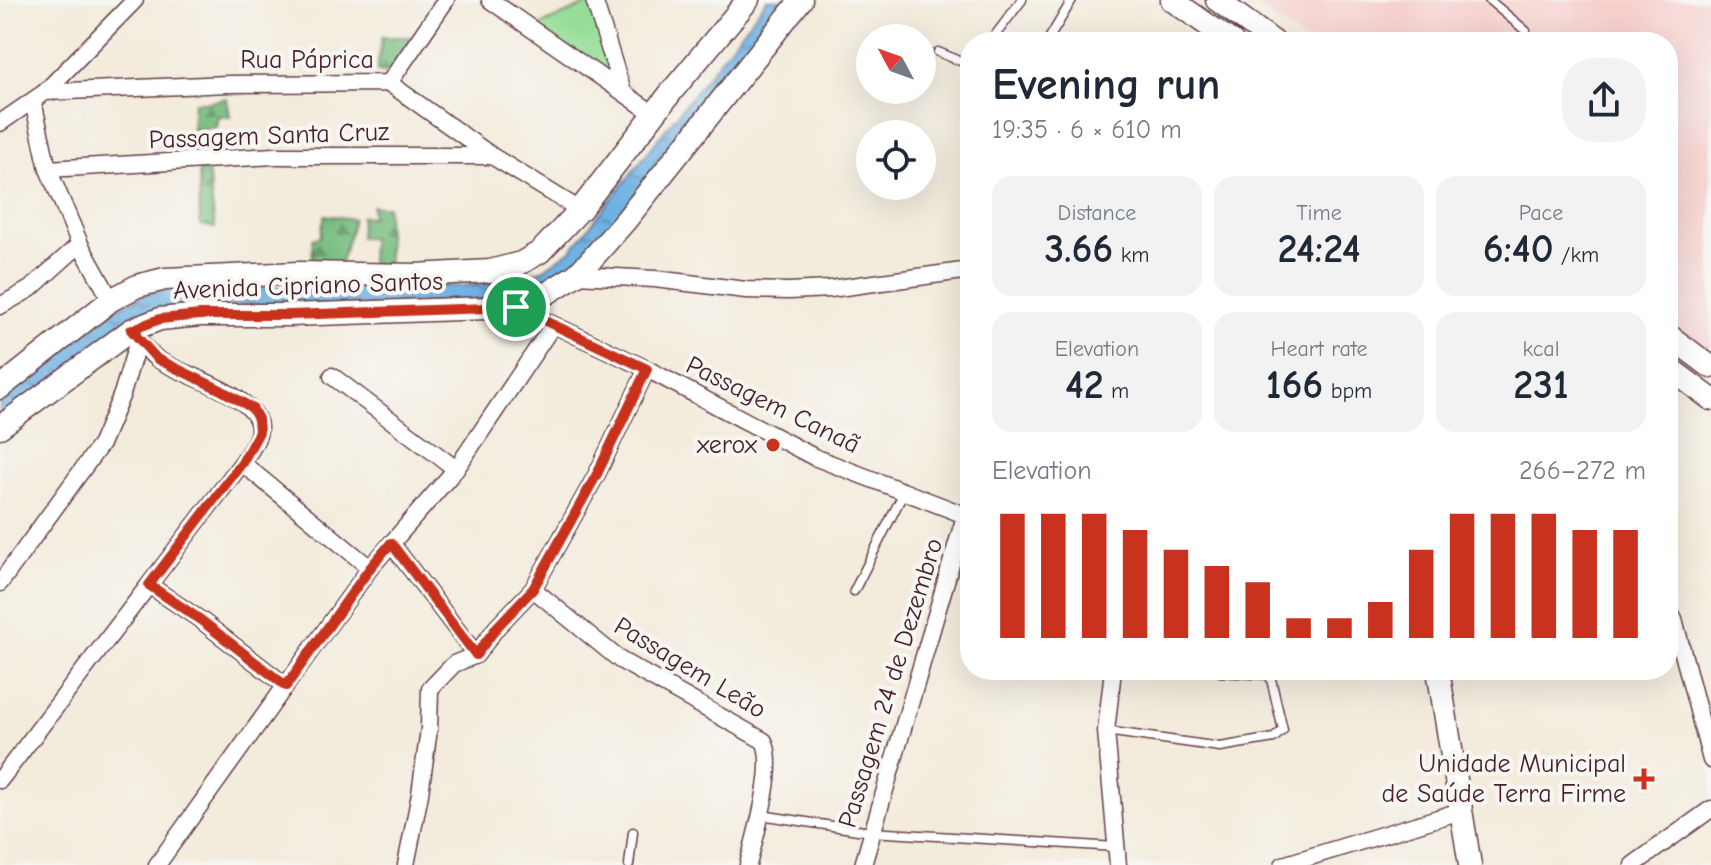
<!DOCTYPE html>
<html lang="en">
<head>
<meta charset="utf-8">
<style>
	:root { --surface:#fff; --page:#f2f2f3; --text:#1f2937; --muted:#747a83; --accent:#c8321e }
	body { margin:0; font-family:"Comic Neue",sans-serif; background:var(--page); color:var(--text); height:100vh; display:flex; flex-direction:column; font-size:30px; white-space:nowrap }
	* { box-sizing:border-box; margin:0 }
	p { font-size:26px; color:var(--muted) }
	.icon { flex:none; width:44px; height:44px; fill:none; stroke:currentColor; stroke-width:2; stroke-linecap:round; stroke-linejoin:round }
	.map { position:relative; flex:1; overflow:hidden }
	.drawer { position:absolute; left:960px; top:32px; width:718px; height:648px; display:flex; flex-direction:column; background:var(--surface); border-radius:32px; box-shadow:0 8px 32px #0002 }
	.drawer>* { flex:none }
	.needle { width:52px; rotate:311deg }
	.tools { position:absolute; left:856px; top:24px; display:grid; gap:16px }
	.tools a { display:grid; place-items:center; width:80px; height:80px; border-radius:50%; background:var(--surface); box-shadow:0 8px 32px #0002; font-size:40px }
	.pin { position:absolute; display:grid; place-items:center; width:68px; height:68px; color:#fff; margin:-34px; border:4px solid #fff; border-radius:50%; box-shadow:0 2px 8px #0007 }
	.round { display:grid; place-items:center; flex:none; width:84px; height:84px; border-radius:32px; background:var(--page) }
	.head { display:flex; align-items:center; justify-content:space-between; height:136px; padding:0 32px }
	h1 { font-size:44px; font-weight:600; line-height:60px }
	.metrics { display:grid; grid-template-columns:repeat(3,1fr); gap:12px; height:136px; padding:8px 32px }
	.metrics div { display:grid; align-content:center; border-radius:20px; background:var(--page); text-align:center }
	.metrics b { font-size:40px; font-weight:600 }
	.metrics small { font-size:22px; font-weight:400 }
	.metrics p { font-size:22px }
	.chart { height:224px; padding:16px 32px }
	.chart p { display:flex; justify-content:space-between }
	.chart svg { width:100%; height:144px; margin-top:8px; stroke:var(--accent); stroke-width:6 }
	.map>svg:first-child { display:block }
	.built { fill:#f7d0ce }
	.forest { fill:url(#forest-firs); stroke:#616e56; stroke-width:2 }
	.park { fill:#96de98; stroke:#707e62; stroke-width:2 }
	.water { fill:url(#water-ripples); stroke:#5c6887; stroke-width:2 }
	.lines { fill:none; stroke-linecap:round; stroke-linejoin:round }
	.lane-casing { stroke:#633e45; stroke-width:11 }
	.street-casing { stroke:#633e45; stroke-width:19 }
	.secondary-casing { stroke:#633e45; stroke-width:25 }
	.lane { stroke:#fff; stroke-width:8 }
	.street { stroke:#fff; stroke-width:16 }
	.secondary { stroke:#fff; stroke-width:22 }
	.route-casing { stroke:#fff; stroke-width:16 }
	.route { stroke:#c8321e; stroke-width:10 }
	.poi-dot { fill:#c8321e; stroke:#f6f6f2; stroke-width:3 }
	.labels { text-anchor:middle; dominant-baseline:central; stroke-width:8; stroke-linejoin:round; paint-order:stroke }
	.street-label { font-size:26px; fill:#4a1f2b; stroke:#f6f6f2 }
	.poi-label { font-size:26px; fill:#4a1f2b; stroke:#f6f6f2; text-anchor:end }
</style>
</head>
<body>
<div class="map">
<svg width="1711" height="865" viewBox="0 0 1711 865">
	<defs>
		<pattern id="forest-firs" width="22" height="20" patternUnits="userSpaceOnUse" patternTransform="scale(2)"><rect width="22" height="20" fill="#78bd80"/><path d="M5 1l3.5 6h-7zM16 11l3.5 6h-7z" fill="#649969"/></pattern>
		<pattern id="water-ripples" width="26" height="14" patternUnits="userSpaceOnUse" patternTransform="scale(2)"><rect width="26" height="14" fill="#6eb1e3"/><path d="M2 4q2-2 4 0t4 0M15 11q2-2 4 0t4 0" fill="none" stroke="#5c8fb8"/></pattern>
	</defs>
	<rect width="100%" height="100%" fill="#f6f6f2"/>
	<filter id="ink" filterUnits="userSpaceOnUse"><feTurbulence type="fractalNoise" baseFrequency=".0125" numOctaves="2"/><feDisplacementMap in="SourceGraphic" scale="16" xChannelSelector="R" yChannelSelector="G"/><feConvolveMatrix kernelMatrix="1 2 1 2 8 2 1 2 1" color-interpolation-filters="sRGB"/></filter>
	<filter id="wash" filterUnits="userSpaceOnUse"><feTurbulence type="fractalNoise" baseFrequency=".006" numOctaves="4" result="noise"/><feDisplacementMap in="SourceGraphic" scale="32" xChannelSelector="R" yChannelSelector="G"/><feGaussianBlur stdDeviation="1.8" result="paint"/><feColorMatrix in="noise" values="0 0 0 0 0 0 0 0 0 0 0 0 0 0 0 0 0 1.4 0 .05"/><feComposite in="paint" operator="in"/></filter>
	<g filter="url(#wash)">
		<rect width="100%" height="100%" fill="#f3ebdb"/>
		<!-- built -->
		<path class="built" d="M1248 0H1711V357L1668 326V42H1307Z"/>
		<!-- forest -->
		<path class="forest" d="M382 37H412L389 74 377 71Z
			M227 98 230 117 218 116 216 127 192 130 194 102H210Z
			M199 170H208L215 228 200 225Z
			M372 206H387L388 265H370L371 238 360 237 361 216 372 217Z
			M325 215 353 219C351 237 342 251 340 269L312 268 313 239 320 237Z"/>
		<!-- park -->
		<path class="park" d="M590 3 617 83 537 27Z"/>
		<!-- water -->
		<path class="water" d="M767 0H793L592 249 560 280 508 299 374 305H188L160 308 139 317 0 421V399L112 311 143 295 175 288 460 286 511 281 544 269 571 250Z"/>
	</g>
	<g filter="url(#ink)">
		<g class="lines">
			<!-- lane casing -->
			<g class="lane-casing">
				<path id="lane" d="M1489 0 1526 31
					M990 42 1022 0
					M1047 42 1072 0
					M938 52 970 65
					M854 591 904 492
					M1106 731 1220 747 1274 738 1283 730 1270 675 1220 672
					M761 815 871 832 1116 847
					M629 865 633 832"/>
			</g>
			<!-- street casing -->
			<g class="street-casing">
				<path id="street" d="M490 0 654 114
					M594 0 623 92
					M389 83 446 0
					M45 92 228 84 389 83 492 156 580 210
					M33 101 48 169 80 244 111 300
					M0 123 45 92 135 0
					M48 169 274 156H492
					M576 275 655 279 746 290 789 291 830 289 970 270
					M0 306 30 289 80 244
					M516 307 647 369 814 457 970 517
					M332 376 456 469
					M242 463 370 568
					M391 543 476 655
					M0 583 101 444 122 394 138 341
					M149 585 202 621 286 686
					M533 589 620 660 764 741C777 767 755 836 748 865
					M1668 607 1674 619 1711 760
					M1113 670 1106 731 1118 865
					M0 780 242 463C248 454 258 441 259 430 261 394 180 376 156 358 146 350 138 340 131 330
					M157 865 370 568 456 469 553 325
					M406 865 420 794 429 729 430 689 454 664 476 655 497 627 533 589 597 474 647 369
					M863 865 965 516
					M1283 865 1461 811
					M1633 865 1711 809"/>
			</g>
			<!-- secondary casing -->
			<g class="secondary-casing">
				<path id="secondary" d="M1172 0 1232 42
					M1217 0 1274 42
					M1668 335 1711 367
					M1668 367 1711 399
					M0 388 111 300 137 286 165 279 298 273 415 275 490 271 521 263 540 252 580 210 672 91 748 0
					M0 427 131 330 160 319 200 315H290L516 307 549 292 576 275 590 261 626 220 801 0
					M1438 670 1470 865"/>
			</g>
			<!-- lane -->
			<use href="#lane" class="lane"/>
			<!-- street -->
			<use href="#street" class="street"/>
			<!-- secondary -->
			<use href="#secondary" class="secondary"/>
		</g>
	</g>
	<g class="lines" filter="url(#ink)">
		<!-- route casing -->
		<g class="route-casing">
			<path id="route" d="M516 307 647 369 597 474 533 589 497 627 476 655 391 543 370 568 286 686 202 621 149 585 242 463 259 432 258 419 252 408 221 390 157 359 131 330 160 319 200 315H290Z"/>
		</g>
		<!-- route -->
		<use href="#route" class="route"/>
	</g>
	<!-- markers -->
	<g class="poi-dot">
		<circle cx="773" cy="445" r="8"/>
		<path d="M1640 767h8v8h8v8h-8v8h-8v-8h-8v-8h8z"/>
	</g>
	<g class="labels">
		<!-- street labels -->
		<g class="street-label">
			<text x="307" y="60">Rua Páprica</text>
			<text transform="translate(269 136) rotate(-2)">Passagem Santa Cruz</text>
			<text transform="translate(308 286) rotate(-2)">Avenida Cipriano Santos</text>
			<text transform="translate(773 405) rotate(26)">Passagem Canaã</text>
			<text transform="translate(690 668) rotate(31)">Passagem Leão</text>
			<text transform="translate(891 683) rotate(-73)">Passagem 24 de Dezembro</text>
		</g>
		<!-- poi labels -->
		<g class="poi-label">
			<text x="757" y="445">xerox</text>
			<text x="1626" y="764">Unidade Municipal<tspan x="1626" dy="30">de Saúde Terra Firme</tspan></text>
		</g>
	</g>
</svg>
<div class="tools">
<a><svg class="needle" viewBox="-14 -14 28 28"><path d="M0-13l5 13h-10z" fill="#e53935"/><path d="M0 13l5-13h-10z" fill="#747a83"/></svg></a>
<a><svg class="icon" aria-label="locate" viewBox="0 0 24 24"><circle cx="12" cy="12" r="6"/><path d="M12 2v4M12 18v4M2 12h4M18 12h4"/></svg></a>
</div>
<div class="pin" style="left:516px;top:307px;background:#1e9e55"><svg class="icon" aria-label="arrive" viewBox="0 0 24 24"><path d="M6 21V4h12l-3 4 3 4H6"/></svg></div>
<section class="drawer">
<div class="head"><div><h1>Evening run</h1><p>19:35 · 6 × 610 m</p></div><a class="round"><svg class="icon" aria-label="share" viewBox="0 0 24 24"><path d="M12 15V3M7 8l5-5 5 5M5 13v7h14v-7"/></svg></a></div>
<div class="metrics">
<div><p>Distance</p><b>3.66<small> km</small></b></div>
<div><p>Time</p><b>24:24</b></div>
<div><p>Pace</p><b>6:40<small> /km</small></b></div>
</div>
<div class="metrics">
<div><p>Elevation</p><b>42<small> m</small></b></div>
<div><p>Heart rate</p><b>166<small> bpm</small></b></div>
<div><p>kcal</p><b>231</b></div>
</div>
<div class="chart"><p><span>Elevation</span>266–272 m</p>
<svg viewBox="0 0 160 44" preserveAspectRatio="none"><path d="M5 44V6M15 44V6M25 44V6M35 44V11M45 44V17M55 44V22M65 44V27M75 44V38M85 44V38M95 44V33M105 44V17M115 44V6M125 44V6M135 44V6M145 44V11M155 44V11"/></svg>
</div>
</section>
</div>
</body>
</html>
